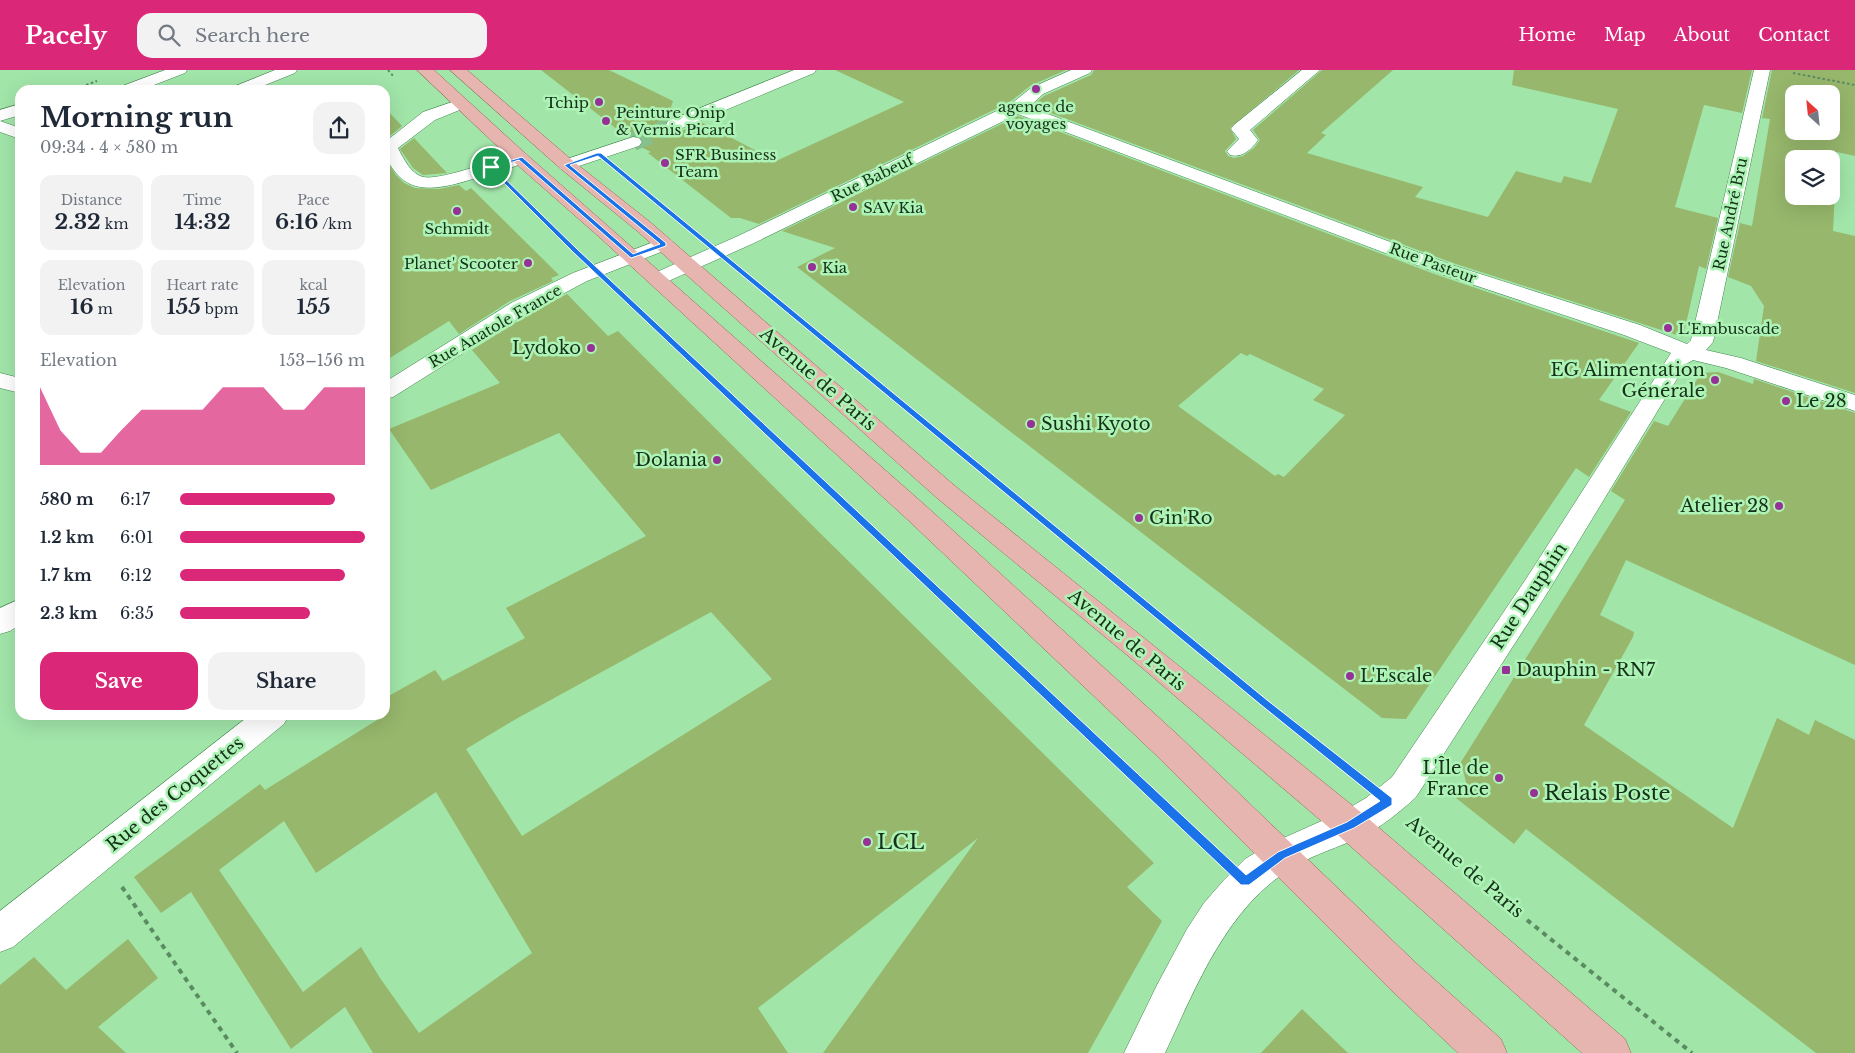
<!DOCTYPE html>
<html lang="en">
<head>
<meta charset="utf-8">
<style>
	:root { --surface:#fff; --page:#f2f2f3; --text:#1f2937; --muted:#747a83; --accent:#db2777 }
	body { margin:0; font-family:"Libre Baskerville",serif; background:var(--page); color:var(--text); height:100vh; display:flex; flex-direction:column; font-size:19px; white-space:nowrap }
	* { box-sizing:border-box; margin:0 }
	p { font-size:16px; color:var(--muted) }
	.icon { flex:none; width:28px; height:28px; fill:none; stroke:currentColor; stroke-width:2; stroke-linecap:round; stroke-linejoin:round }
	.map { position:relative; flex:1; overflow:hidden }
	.drawer { position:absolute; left:15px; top:15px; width:375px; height:635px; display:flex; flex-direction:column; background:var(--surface); border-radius:15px; box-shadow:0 5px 20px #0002 }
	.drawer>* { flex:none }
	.needle { width:32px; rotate:333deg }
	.tools { position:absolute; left:1785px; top:15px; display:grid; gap:10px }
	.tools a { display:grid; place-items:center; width:55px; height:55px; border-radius:10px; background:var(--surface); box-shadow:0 5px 20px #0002; font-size:25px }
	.pin { position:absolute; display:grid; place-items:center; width:42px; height:42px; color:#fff; margin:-21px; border:2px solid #fff; border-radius:50%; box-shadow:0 1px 5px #0007 }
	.round { display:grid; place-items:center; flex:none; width:52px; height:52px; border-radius:15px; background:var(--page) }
	.head { display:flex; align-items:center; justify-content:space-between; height:85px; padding:0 25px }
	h1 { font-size:28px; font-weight:700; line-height:38px }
	.figures { display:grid; grid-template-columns:repeat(3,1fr); gap:8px; height:85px; padding:5px 25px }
	.figures div { display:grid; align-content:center; border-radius:12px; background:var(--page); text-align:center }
	.figures b { font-size:21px; font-weight:700 }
	.figures small { font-size:14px; font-weight:400 }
	.figures p { font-size:14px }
	.chart { height:140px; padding:10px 25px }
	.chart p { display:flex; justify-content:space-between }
	.chart svg { width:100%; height:90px; margin-top:5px; fill:var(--accent); opacity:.7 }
	.primary-button { display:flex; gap:10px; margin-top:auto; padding:10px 25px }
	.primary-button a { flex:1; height:58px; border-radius:15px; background:var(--accent); color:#fff; font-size:20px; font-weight:700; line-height:58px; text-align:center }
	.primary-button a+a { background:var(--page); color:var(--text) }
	ul { padding:0 25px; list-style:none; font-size:16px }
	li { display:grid; grid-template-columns:80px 60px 1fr; align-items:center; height:38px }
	li i { height:12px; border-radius:6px; background:var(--accent) }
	header { display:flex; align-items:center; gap:30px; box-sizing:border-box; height:70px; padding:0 25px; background:var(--accent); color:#fff }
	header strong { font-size:24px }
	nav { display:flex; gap:28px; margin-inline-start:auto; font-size:18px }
	.search { width:350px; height:45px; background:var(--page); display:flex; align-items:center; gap:12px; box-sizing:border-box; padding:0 18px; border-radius:15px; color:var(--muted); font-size:19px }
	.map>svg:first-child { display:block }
	.building { fill:#97b76c; fill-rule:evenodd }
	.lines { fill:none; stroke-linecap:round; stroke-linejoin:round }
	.minor-tunnel { stroke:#85c18c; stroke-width:18; stroke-dasharray:18 9; stroke-linecap:butt }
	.minor-casing { stroke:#43854e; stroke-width:1 }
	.major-casing { stroke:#936758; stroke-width:1 }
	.path-far3 { stroke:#5b8b61; stroke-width:2; stroke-dasharray:2.5 2.5; stroke-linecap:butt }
	.path-far2 { stroke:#5b8b61; stroke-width:2.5; stroke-dasharray:3 3; stroke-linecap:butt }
	.path-far1 { stroke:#5b8b61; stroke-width:3; stroke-dasharray:4 4; stroke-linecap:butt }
	.path { stroke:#5b8b61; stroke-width:4; stroke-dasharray:5 5; stroke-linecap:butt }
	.minor { fill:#fff; fill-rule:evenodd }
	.major { fill:#e7b5af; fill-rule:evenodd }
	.route { fill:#1a73e8; stroke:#fff; fill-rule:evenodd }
	.poi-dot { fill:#963196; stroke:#aef3b6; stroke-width:2 }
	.labels { text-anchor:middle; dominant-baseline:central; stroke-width:5; stroke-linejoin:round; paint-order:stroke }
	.far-poi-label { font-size:15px; fill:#15311a; stroke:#aef3b6; text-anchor:start }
	.far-street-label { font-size:15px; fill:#15311a; stroke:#aef3b6 }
	.poi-label { font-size:18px; fill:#15311a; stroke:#aef3b6; text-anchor:end }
	.street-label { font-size:18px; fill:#15311a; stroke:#aef3b6 }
	.near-poi-label { font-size:21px; fill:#15311a; stroke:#aef3b6; text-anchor:start }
</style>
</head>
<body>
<header>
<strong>Pacely</strong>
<div class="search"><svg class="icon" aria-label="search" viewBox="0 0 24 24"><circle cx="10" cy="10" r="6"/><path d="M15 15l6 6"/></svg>Search here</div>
<nav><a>Home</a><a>Map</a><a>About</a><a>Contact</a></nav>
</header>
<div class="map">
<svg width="1855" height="983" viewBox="0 0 1855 983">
	<rect width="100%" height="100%" fill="#a1e5a9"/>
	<!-- building -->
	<path class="building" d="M541 0H609L673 31 671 37 683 43 666 50 664 56 668 61H681L701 52 776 91 904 32 835 0H1066L1030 16 1010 32 759 154 740 148H731L648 83 651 82 641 77 644 72 640 67 633 65 627 67Z
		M1094 0H1299L1230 58 1236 69 1225 81 1228 86 1234 88 1243 86 1254 78 1260 70 1253 60 1322 0H1393L1321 63 1326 65 1307 83 1423 117 1415 127 1488 147 1516 101 1561 113 1564 106 1591 113 1618 39 1512 15 1514 0H1752L1742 43 1704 35 1675 137 1718 148 1706 199 1699 196 1683 267 1453 193 1032 36 1044 26 1091 5Z
		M1772 0H1855V86L1837 82 1833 161 1855 166V323L1756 291 1764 236 1751 216 1728 207 1740 153 1752 156 1770 49 1762 48ZM1794 24H1831V61H1794ZM1794 89H1831V126H1794Z
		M385 38 402 56 385 70Z
		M1018 46 1437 205 1639 273 1599 330 1631 342 1589 407 1576 398 1406 649 1382 648 797 197 835 178 782 161ZM1241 283 1247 286 1250 284 1324 319 1313 330 1345 345 1284 407 1278 404 1275 406 1178 336Z
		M414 68 447 103 423 105 413 98 400 79Z
		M385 88 395 104 404 113 415 118 439 119 459 115 466 121 471 118 559 205 551 208 553 211 510 231 459 264 449 251 385 291Z
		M567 224 608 266 618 261 821 464 1154 793 1127 817 1162 851 1088 983H823L978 768 758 938 788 983H373L345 937 291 979 191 822 161 843 134 807 260 714 265 720 385 645 388 643 385 638V628L435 600 443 611 525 568 506 538 646 466 559 363 431 420 389 359 500 313 472 280 528 245ZM711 542 772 609 522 766 466 679 516 649ZM436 722 532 883 419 963 380 908 361 877 303 922 219 800 284 751 316 803Z
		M1718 302 1753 314 1754 309 1855 343V595L1626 490 1600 545 1634 562 1633 567 1584 655 1733 758 1777 648 1809 665 1815 650 1855 670V983H1816L1526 759 1514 774 1456 728 1467 716 1461 692 1625 430 1611 421 1654 351 1668 356 1701 303Z
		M128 869 158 908 98 957 126 983H0V915L34 887 66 920Z
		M1302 939 1348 983H1261Z"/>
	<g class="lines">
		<!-- minor-tunnel -->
		<path class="minor-tunnel" d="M633 72 674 55"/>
		<!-- minor casing -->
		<g class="minor-casing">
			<path id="minor" d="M165 0H187L185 3 141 20H118L120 17Z
				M275 0H297L295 3 253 20H231L233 17Z
				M794 0H816L814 3 680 59H668L666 55 668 51Z
				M1071 0H1092L1090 3 1043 24 1029 37 1452 195 1640 255 1687 274 1691 270 1754 0H1770L1713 272 1706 280 1741 288 1855 325V341L1726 298 1693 290 1686 294 1546 525 1416 727C1399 743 1381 757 1361 767 1339 777 1315 784 1295 796 1227 836 1197 915 1165 983H1124L1157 915 1187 859 1204 833 1224 810 1245 789 1270 774 1344 741 1366 728 1392 707 1526 509 1671 283 1624 265 1438 203 1018 44 752 174 664 213 657 215 650 213 647 209 650 205 738 166 1011 34 1031 18Z
				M1302 0H1320L1250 60 1258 70C1251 80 1242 88 1230 85L1227 81 1239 69 1231 59 1234 55Z
				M461 29 467 31 469 34 467 37 435 50 398 78C403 88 411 104 423 107 441 111 499 88 520 83L526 84 529 88C523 96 496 102 486 105 458 113 418 130 396 103 387 92 385 85 385 72L423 42Z
				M20 34V45L0 51 20 58V69L0 62V40Z
				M633 67 639 68 642 72 639 76 567 100 561 99 558 95 561 91Z
				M664 168 671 170 674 174 671 178 587 211 527 243 393 327 385 329V312L511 233 573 203Z
				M0 303 20 308V323L0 318Z
				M20 529V555L10 561 0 564V538Z
				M250 645H289L284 654 13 877 0 882V841Z"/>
		</g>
		<!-- major casing -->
		<g class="major-casing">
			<path id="major" d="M417 0H434L526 84 926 436 1178 665 1416 893 1501 969 1507 983H1458L1390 919 1156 685 908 450 597 165 514 92Z
				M450 0H467L573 91 650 152 955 416 1363 744 1625 969 1631 983H1582L1339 766 1127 585 937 428 636 160 561 99Z"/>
		</g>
		<!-- path-far3 -->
		<path class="path-far3" d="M388 0 394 7
			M1793 3 1855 15
			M72 20 97 11"/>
		<!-- path-far2 -->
		<path class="path-far2" d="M638 239 788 380
			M887 322 958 380"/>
		<!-- path-far1 -->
		<path class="path-far1" d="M787 379 1071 647
			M956 379 1152 540"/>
		<!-- path -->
		<path class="path" d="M1070 646 1217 785
			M122 817 237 983
			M1527 850 1692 983"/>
		<!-- minor -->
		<use href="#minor" class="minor"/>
		<!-- major -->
		<use href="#major" class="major"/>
	</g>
	<!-- route -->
	<path class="route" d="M597 83H601L1267 630 1392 728V735L1354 758 1285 788 1249 815H1241L573 182 488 97 522 87 633 184 660 174 564 95ZM598 86 1261 635 1380 731 1347 752 1278 782 1246 805 577 179 494 98 519 90 631 188 666 176V173L570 95Z"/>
	<!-- markers -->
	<g class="poi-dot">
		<circle cx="1036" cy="19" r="5"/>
		<circle cx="599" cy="32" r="5"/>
		<circle cx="606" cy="51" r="5"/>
		<circle cx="665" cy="93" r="5"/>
		<circle cx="853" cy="137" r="5"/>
		<circle cx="457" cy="141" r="5"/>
		<circle cx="528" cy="193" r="5"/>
		<circle cx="812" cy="197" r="5"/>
		<circle cx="1668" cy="258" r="5"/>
		<circle cx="591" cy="278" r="5"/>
		<circle cx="1715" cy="310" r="5"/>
		<circle cx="1786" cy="331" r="5"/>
		<circle cx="1031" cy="354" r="5"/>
		<circle cx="717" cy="390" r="5"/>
		<circle cx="1779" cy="436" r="5"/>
		<circle cx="1139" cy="448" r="5"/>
		<rect x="1501" y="595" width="10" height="10" rx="2.5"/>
		<circle cx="1350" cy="606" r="5"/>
		<circle cx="1499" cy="708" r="5"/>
		<circle cx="1534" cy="723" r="5"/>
		<circle cx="867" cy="772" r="5"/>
	</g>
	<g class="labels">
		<!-- far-poi labels -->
		<g class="far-poi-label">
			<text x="589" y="32" text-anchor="end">Tchip</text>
			<text x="1036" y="36" text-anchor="middle">agence de<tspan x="1036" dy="17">voyages</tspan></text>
			<text x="616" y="42">Peinture Onip<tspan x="616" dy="17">&amp; Vernis Picard</tspan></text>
			<text x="675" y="84">SFR Business<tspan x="675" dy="17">Team</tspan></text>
			<text x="863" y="137">SAV Kia</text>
			<text x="457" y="158" text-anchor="middle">Schmidt</text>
			<text x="518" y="193" text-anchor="end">Planet' Scooter</text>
			<text x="822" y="197">Kia</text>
			<text x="1678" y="258">L'Embuscade</text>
		</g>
		<!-- far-street labels -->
		<g class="far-street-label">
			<text transform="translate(872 108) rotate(-26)">Rue Babeuf</text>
			<text transform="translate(1730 144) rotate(-78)">Rue André Bru</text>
			<text transform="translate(1433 193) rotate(20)">Rue Pasteur</text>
			<text transform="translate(495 256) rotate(-30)">Rue Anatole France</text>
		</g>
		<!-- poi labels -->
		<g class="poi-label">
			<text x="581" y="278">Lydoko</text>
			<text x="1705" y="300">EG Alimentation<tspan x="1705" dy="21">Générale</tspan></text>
			<text x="1796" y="331" text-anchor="start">Le 28</text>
			<text x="1041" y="354" text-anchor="start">Sushi Kyoto</text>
			<text x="707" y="390">Dolania</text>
			<text x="1769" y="436">Atelier 28</text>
			<text x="1149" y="448" text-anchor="start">Gin'Ro</text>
			<text x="1516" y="600" text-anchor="start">Dauphin - RN7</text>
			<text x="1360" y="606" text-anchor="start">L'Escale</text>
			<text x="1489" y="698">L'Île de<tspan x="1489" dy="21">France</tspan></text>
		</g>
		<!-- street labels -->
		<g class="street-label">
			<text transform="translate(818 309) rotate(41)">Avenue de Paris</text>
			<text transform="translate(1529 526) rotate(-57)">Rue Dauphin</text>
			<text transform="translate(1127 570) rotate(40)">Avenue de Paris</text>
			<text transform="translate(175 724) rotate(-39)">Rue des Coquettes</text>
			<text transform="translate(1465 797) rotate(40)">Avenue de Paris</text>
		</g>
		<!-- near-poi labels -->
		<g class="near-poi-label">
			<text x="1544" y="723">Relais Poste</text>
			<text x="877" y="772">LCL</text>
		</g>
	</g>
</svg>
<div class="tools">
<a><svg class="needle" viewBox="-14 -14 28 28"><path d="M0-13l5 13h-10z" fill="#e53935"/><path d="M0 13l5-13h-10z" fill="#747a83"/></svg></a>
<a><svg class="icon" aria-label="layers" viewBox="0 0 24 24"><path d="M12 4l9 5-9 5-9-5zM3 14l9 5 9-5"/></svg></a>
</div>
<div class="pin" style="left:491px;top:97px;background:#1e9e55"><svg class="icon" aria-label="arrive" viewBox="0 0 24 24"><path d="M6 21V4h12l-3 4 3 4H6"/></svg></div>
<section class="drawer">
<div class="head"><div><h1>Morning run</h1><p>09:34 · 4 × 580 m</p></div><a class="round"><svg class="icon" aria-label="share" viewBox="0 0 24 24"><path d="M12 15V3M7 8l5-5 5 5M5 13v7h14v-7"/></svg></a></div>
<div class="figures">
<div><p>Distance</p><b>2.32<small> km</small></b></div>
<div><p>Time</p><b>14:32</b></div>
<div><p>Pace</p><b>6:16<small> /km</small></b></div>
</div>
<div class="figures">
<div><p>Elevation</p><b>16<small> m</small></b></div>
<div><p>Heart rate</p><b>155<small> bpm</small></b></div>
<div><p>kcal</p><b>155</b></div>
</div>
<div class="chart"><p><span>Elevation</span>153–156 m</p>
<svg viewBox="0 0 160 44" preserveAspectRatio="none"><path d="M0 44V6L10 27L20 38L30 38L40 27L50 17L60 17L70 17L80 17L90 6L100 6L110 6L120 17L130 17L140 6L150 6L160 6V44z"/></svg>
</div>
<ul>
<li><b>580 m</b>6:17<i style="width:84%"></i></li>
<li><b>1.2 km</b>6:01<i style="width:100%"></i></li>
<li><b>1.7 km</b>6:12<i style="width:89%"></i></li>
<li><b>2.3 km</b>6:35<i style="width:70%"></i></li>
</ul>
<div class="primary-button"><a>Save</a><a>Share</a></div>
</section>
</div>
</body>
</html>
